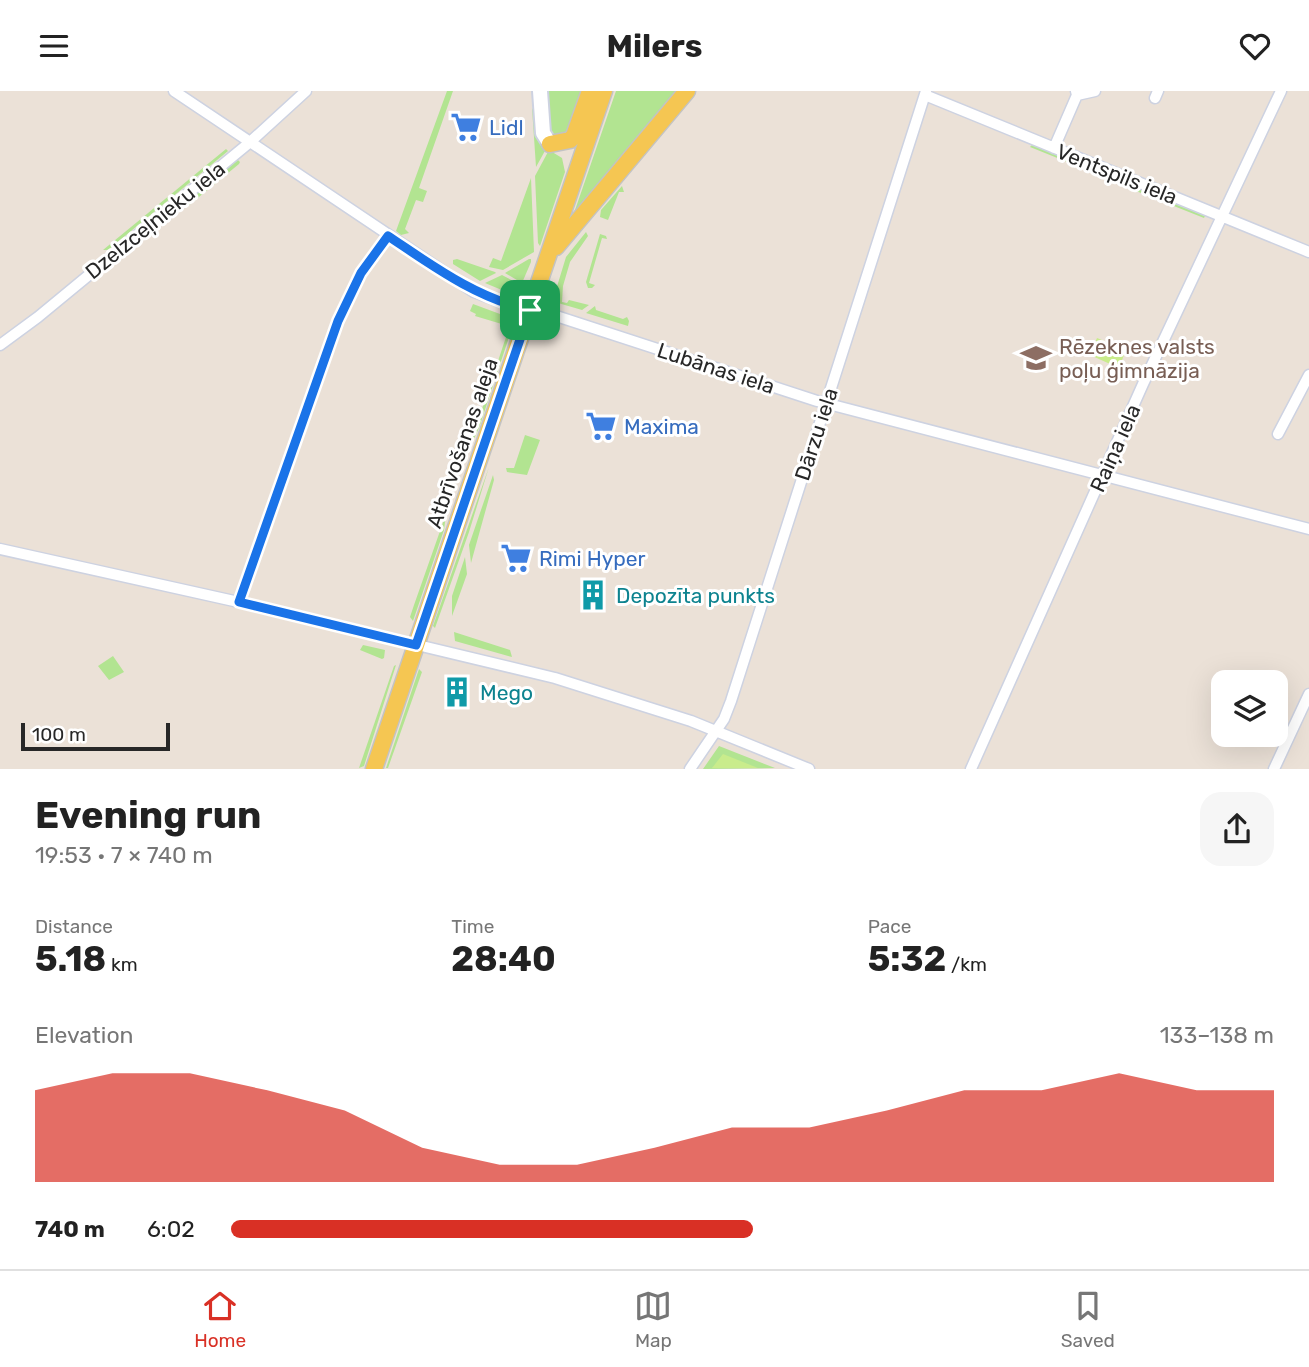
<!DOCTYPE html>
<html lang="en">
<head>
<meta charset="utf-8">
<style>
	:root { --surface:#fff; --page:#f6f6f6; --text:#222; --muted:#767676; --line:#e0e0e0; --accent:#d93025 }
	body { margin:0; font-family:Rubik,sans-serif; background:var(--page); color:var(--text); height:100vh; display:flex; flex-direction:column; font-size:26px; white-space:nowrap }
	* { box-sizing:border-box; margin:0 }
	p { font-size:23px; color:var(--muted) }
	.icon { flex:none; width:38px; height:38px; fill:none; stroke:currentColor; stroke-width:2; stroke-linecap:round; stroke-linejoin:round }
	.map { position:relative; height:678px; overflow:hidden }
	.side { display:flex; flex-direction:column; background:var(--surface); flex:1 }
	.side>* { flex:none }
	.buttons { position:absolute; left:1211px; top:579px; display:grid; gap:14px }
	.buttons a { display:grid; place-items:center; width:77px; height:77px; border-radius:14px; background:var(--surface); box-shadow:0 7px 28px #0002; font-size:35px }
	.scale { position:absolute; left:21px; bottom:18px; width:149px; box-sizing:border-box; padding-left:7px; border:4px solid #272727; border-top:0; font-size:19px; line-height:24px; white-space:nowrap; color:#272727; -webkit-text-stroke:5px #fff; paint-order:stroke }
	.pin { position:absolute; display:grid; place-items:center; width:60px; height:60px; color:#fff; margin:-30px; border-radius:14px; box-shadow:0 4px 10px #0006 }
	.round { display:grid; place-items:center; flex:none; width:74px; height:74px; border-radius:21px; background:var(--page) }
	.headline { display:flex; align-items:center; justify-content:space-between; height:119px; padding:0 35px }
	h1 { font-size:38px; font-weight:700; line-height:52px }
	.stats { display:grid; grid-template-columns:repeat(3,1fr); gap:10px; height:119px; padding:7px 35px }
	.stats div { display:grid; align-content:center }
	.stats b { font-size:35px; font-weight:700 }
	.stats small { font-size:19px; font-weight:400 }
	.stats p { font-size:19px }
	.chart { height:196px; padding:14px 35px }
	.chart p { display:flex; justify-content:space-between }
	.chart svg { width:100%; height:126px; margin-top:7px; fill:var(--accent); opacity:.7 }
	ul { padding:0 35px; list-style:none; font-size:23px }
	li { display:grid; grid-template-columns:112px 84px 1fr; align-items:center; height:52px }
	li i { height:18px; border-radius:9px; background:var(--accent) }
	header { display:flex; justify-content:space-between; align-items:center; height:91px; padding:0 35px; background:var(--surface); font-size:32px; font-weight:700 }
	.tab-bar { display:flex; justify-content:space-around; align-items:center; height:98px; border-top:2px solid var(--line); background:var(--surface); font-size:19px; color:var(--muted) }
	.tab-bar a { display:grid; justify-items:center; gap:4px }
	.tab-bar .current { color:var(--accent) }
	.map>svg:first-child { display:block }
	.green { fill:#b2e491 }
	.pitch { fill:#c9ec8c }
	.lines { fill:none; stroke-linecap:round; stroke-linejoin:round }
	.street-casing { stroke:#cdd2e1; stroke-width:13 }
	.secondary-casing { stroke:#cdd2e1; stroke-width:18 }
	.primary-casing { stroke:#c3c3c3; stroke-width:19 }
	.street { stroke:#fff; stroke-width:10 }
	.secondary { stroke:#fff; stroke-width:14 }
	.primary { stroke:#f5c652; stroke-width:16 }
	.route-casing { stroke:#fff; stroke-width:14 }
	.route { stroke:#1a73e8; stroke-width:9 }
	.labels { text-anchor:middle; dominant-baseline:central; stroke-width:6; stroke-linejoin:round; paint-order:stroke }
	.shop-label { font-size:21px; fill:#366cbe; stroke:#fff; text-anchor:start }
	.street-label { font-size:21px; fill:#272727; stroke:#fff }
	.education-label { font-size:21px; fill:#785e54; stroke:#fff; text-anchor:start }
	.culture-label { font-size:21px; fill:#0d838f; stroke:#fff; text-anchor:start }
</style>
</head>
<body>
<header><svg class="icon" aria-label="menu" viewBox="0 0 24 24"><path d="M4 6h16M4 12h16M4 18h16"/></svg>Milers<svg class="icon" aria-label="heart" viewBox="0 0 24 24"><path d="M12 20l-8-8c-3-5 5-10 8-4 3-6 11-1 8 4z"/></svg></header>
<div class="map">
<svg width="1309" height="678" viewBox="0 0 1309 678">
	<rect width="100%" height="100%" fill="#ebe1d7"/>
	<!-- green -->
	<path class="green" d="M447 0H453L419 97 427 100 423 111 416 109 405 138 409 142 401 144 396 140Z
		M545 0H584L568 44 554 46 549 42Z
		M616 0H679L574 122Z
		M532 17C541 30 532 43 546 58L536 76Z
		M1032 54 1110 85 1112 89 1030 56Z
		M226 58 228 60 108 159H103Z
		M549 59 562 67 565 81 540 155 538 152 535 85Z
		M237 68 240 71 239 73 188 115 185 111Z
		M531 87 534 161 503 179 489 176 493 167 501 170Z
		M1123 92 1205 125 1204 127 1121 94Z
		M622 95 624 101H619L608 129 600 126 601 119Z
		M586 141 588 145 570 171 563 195 562 211 567 212 569 209 589 214 582 219 558 212 555 202 566 166Z
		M600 143 606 145 607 148 602 147 589 192 595 194 592 197H588L586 191Z
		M457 168 495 181 496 182 480 190 453 173V169Z
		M529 168H531V171L522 192 505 182Z
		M502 184 513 190 514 201 509 202 485 192Z
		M473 213 500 223 505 234 475 225 476 223 470 220Z
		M595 215 596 219 623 228 627 226 629 230 628 235 586 222Z
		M509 237H512L479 337 468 360Z
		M525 344 540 349 527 384 507 381 506 377H514Z
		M489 376 469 441 435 537 433 535Z
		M493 384 494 389 471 472 469 454Z
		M446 423 444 439 413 530 410 526 414 514Z
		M465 466 467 483 452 525V505Z
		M454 541 510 559 512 566 455 550Z
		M363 554 385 559 384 567 382 568 360 559Z
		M113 565 124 581 109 589 98 575Z
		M396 574 364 675 359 677 394 575Z
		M419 578 422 581 388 677H386Z
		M719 655 775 677 703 678Z"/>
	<!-- pitch -->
	<path class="pitch" d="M1097 247 1126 259 1119 277 1090 264Z
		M723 663 758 677H712Z"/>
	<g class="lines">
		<!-- street casing -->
		<g class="street-casing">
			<path id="street" d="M174 0 474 201 511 215 547 222 817 310 1309 438
				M925 4 1309 161
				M1077 4 1095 0
				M1155 7 1158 0
				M1054 57 1077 4 1076 0
				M0 254 38 226 249 52 306 0
				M1278 343 1309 284
				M0 458 234 510 555 587 691 630 809 678
				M239 511 338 230 361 182 388 145
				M690 678 724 628 731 610 926 0
				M971 678 1143 293 1281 0
				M1274 678 1309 603"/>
		</g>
		<!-- secondary casing -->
		<g class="secondary-casing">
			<path id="secondary" d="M540 0 543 42 550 53"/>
		</g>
		<!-- primary casing -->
		<g class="primary-casing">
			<path id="primary" d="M550 53 570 49 574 45 590 0
				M556 156 687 0
				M374 678 604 0"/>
		</g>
		<!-- street -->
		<use href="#street" class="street"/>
		<!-- secondary -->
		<use href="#secondary" class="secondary"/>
		<!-- primary -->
		<use href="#primary" class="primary"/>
	</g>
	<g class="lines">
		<!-- route casing -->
		<g class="route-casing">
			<path id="route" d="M388 145C433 175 476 207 530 219L416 554 239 511 338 230 361 182Z"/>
		</g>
		<!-- route -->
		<use href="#route" class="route"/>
	</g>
	<!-- icons -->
	<defs>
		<g id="supermarket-bare" transform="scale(2.415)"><path d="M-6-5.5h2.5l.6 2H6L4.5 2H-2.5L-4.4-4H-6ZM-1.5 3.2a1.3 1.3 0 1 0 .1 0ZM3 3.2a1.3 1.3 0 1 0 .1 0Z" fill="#3f7fe0" stroke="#fff" stroke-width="2.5" paint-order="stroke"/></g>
		<g id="school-bare" transform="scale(2.415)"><path d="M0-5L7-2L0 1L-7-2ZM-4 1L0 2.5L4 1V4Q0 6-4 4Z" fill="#8d6e63" stroke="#fff" stroke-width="2.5" paint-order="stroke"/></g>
		<g id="building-bare" transform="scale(2.415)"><path d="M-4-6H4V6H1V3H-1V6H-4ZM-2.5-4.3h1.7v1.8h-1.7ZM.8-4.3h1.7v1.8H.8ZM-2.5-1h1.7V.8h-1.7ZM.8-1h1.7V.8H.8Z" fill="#0f9aa8" stroke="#fff" stroke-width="2.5" paint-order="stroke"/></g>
	</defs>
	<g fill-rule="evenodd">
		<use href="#supermarket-bare" x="466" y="36"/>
		<use href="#school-bare" x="1036" y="267"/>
		<use href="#supermarket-bare" x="601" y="335"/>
		<use href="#supermarket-bare" x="516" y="467"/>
		<use href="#building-bare" x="593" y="504"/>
		<use href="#building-bare" x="457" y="601"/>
	</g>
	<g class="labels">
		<!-- shop labels -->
		<g class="shop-label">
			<text x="489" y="36">Lidl</text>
			<text x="624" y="335">Maxima</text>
			<text x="539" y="467">Rimi Hyper</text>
		</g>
		<!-- street labels -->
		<g class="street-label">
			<text transform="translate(1117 83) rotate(22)">Ventspils iela</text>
			<text transform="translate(155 129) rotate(-39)">Dzelzceļnieku iela</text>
			<text transform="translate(716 277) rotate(18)">Lubānas iela</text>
			<text transform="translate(816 343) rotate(-72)">Dārzu iela</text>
			<text transform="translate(462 352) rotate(-71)">Atbrīvošanas aleja</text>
			<text transform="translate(1115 357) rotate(-66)">Raiņa iela</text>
		</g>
		<!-- education labels -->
		<g class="education-label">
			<text x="1059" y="255">Rēzeknes valsts<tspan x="1059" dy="24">poļu ģimnāzija</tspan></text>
		</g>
		<!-- culture labels -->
		<g class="culture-label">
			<text x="616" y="504">Depozīta punkts</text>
			<text x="480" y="601">Mego</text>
		</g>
	</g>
</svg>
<div class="buttons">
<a><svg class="icon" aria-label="layers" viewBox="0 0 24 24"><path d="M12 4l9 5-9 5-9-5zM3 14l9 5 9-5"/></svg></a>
</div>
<div class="scale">100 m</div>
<div class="pin" style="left:530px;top:219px;background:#1e9e55"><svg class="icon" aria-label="arrive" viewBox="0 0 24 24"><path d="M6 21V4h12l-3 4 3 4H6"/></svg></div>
</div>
<section class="side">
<div class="headline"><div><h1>Evening run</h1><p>19:53 · 7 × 740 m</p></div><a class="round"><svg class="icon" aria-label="share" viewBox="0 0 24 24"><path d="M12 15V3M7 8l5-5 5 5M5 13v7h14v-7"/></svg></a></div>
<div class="stats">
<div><p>Distance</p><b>5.18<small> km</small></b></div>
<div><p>Time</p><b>28:40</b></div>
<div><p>Pace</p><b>5:32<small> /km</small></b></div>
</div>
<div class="chart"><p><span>Elevation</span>133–138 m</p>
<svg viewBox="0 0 160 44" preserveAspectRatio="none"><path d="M0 44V12L10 6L20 6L30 12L40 19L50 32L60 38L70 38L80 32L90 25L100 25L110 19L120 12L130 12L140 6L150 12L160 12V44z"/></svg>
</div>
<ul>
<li><b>740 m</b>6:02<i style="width:50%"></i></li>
</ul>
</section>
<nav class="tab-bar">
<a class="current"><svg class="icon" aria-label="home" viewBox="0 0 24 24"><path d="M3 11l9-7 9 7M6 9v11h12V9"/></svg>Home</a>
<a><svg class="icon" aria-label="map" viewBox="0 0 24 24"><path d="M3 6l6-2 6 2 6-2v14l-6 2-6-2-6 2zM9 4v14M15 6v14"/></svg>Map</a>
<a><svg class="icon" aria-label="saved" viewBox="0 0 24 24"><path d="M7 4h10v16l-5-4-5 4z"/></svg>Saved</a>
</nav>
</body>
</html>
